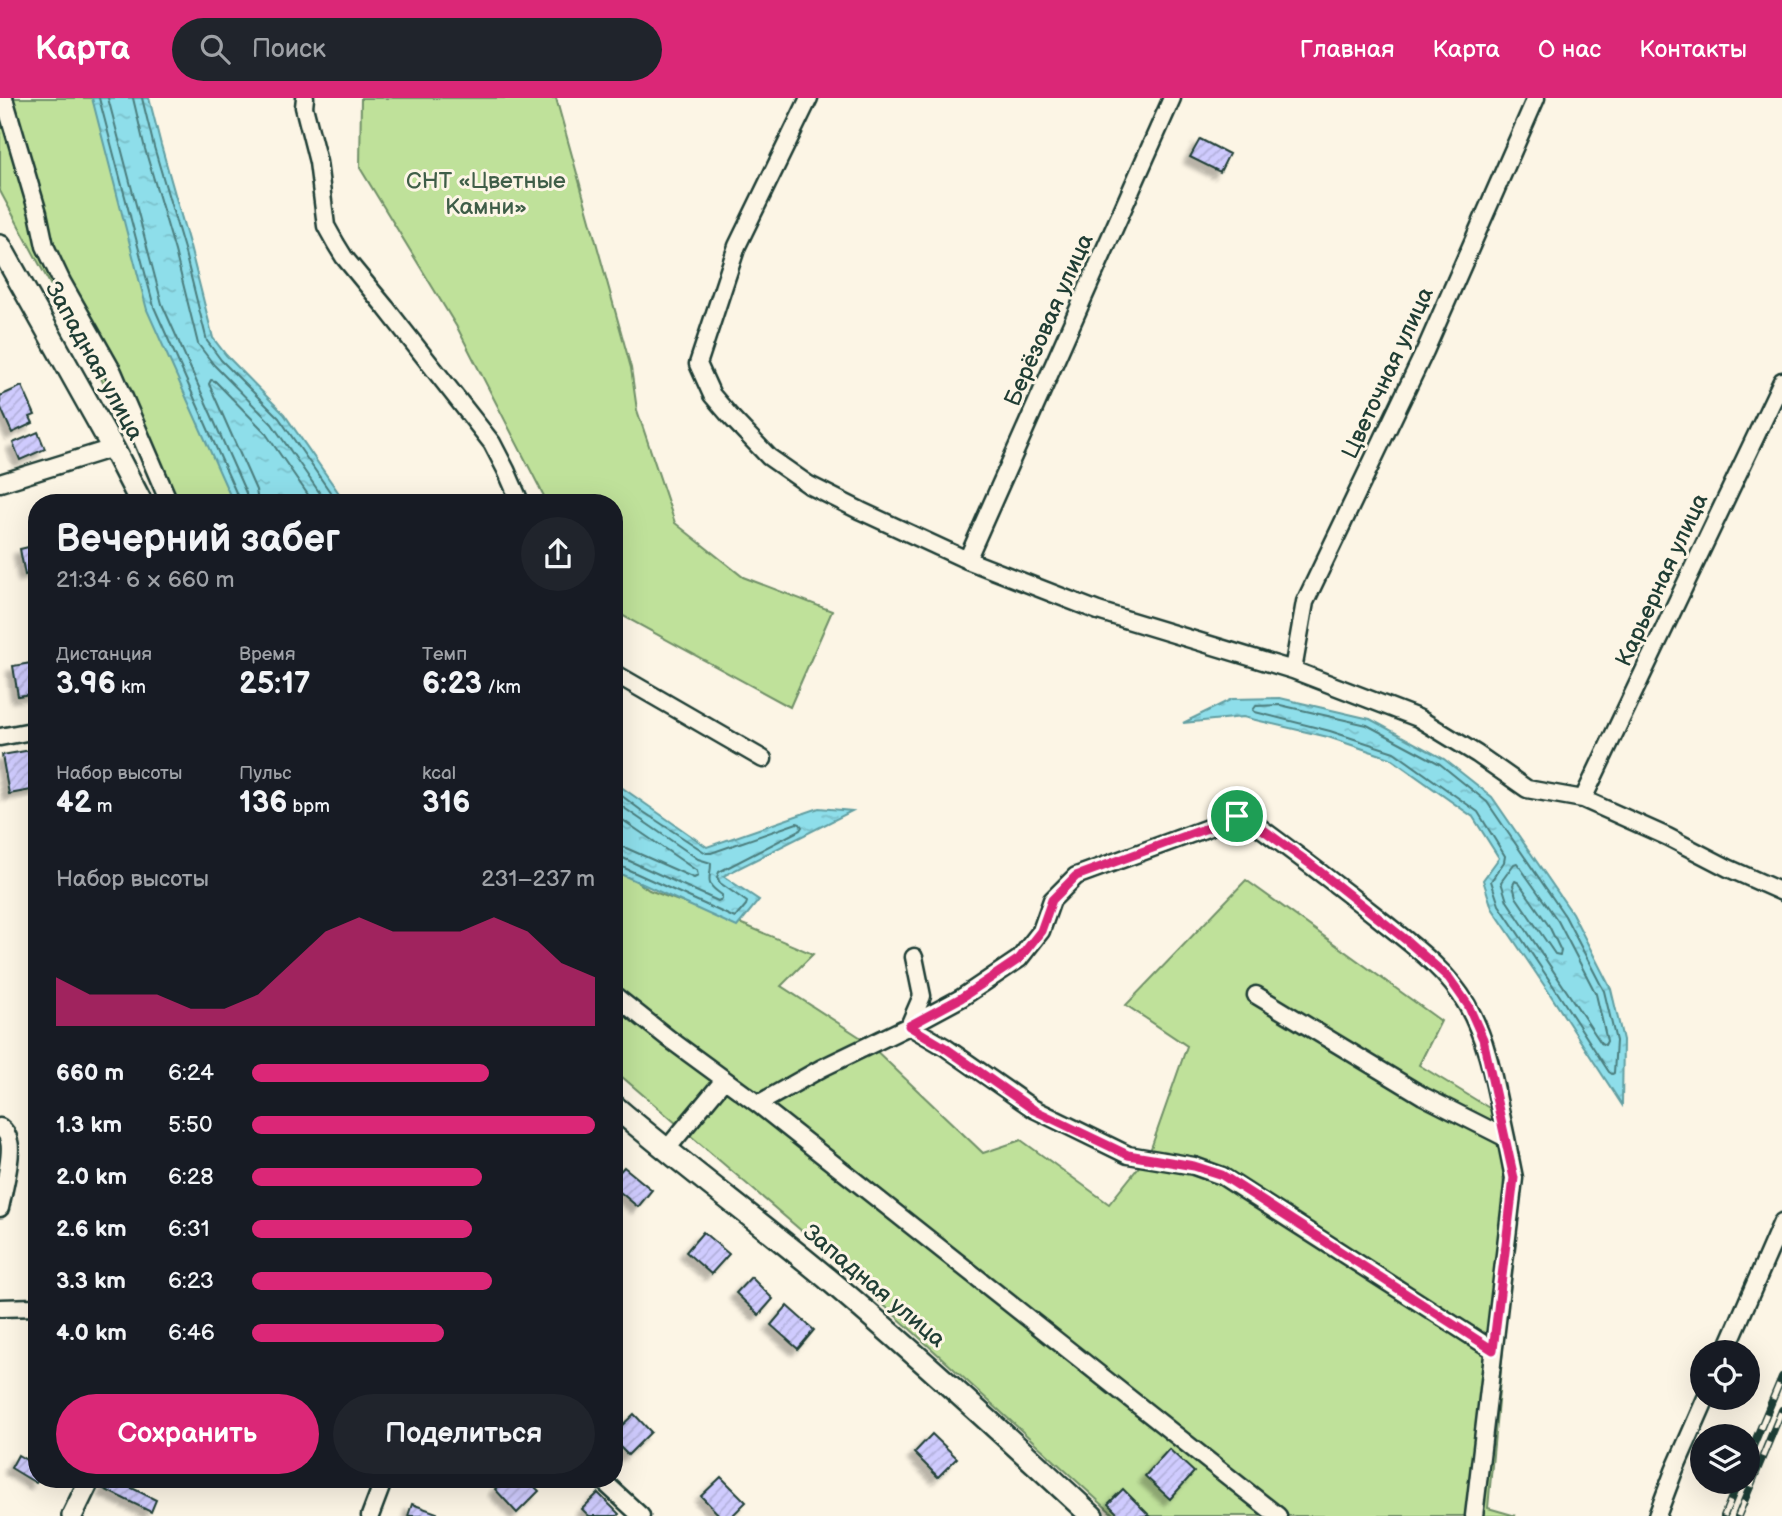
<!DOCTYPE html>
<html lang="ru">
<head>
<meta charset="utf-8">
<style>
	:root { --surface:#171b24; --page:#20242c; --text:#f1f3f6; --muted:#9ea1a6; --accent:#db2777 }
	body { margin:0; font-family:"Balsamiq Sans",sans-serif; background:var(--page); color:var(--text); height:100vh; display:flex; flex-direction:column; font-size:26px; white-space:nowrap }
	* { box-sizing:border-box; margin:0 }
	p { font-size:23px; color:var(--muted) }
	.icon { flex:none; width:38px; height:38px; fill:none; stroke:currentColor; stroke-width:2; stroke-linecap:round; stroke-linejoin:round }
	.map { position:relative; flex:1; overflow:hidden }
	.sheet { position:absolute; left:28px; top:396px; width:595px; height:994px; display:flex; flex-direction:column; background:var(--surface); border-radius:28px; box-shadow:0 7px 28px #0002 }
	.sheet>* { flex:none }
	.controls { position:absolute; left:1690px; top:1242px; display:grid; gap:14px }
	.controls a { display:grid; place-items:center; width:70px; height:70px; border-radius:50%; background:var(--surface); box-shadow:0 7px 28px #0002; font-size:35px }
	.pin { position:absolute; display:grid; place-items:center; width:60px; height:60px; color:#fff; margin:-30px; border:4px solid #fff; border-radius:50%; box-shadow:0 2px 7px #0007 }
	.round { display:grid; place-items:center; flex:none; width:74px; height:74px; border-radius:37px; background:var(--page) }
	.overview { display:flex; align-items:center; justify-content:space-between; height:119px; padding:0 28px }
	h1 { font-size:38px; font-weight:600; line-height:52px }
	.stats { display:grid; grid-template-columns:repeat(3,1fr); gap:10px; height:119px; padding:7px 28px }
	.stats div { display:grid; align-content:center }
	.stats b { font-size:30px; font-weight:600 }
	.stats small { font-size:19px; font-weight:400 }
	.stats p { font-size:19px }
	.chart { height:196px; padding:14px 28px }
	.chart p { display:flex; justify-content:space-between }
	.chart svg { width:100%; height:126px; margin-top:7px; fill:var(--accent); opacity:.7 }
	.action { display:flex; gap:14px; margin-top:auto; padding:14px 28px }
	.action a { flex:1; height:80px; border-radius:42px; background:var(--accent); color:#fff; font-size:28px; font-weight:600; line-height:80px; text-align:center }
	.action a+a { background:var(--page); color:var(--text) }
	ul { padding:0 28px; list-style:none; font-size:23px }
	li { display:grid; grid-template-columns:112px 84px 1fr; align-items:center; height:52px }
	li i { height:18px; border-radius:9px; background:var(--accent) }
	header { display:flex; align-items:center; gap:42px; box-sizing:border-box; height:98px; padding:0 35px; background:var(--accent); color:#fff }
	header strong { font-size:33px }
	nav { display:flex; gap:38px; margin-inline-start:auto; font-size:24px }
	.search { width:490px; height:63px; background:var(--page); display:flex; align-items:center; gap:18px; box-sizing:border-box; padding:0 24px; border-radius:38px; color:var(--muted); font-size:26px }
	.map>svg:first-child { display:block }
	.garden { fill:#bfe19a; stroke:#6f8f67; stroke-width:2 }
	.water { fill:url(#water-ripples); stroke:#629ea1; stroke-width:2 }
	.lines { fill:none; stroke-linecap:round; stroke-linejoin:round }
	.shore { stroke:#4b7d7d; stroke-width:2 }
	.building { fill:url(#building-hatch); stroke:#1f3d34; stroke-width:2; filter:url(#shadow) }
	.minor-casing { stroke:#1f3d34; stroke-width:21 }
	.tertiary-casing { stroke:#1f3d34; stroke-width:24 }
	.secondary-casing { stroke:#1f3d34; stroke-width:26 }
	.minor { stroke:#fcf5e5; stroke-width:16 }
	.tertiary { stroke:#fcf5e5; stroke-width:19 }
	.secondary { stroke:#fcf5e5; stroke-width:21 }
	.rail-casing { stroke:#1f3d34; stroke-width:8 }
	.rail { stroke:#fcf5e5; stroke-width:5; stroke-dasharray:16; stroke-linecap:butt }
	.route-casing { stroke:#fff; stroke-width:14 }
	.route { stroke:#db2777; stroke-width:9 }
	.labels { text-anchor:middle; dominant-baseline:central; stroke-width:6; stroke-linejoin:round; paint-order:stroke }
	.park-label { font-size:23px; fill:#3f5e48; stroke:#fcf5e5 }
	.street-label { font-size:23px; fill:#1f3d34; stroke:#fcf5e5 }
</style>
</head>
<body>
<header>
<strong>Карта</strong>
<div class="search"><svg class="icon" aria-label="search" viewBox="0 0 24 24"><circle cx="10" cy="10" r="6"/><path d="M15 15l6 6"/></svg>Поиск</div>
<nav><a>Главная</a><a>Карта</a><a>О нас</a><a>Контакты</a></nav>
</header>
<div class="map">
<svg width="1782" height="1418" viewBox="0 0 1782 1418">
	<defs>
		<pattern id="water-ripples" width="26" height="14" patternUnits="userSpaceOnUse" patternTransform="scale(1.75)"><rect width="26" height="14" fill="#8edeea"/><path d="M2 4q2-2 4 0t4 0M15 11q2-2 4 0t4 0" fill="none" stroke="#7abfc9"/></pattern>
		<pattern id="building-hatch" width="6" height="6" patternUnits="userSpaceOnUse" patternTransform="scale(1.75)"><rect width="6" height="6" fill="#cfcbfe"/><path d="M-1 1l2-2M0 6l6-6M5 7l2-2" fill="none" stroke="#b1afda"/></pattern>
		<filter id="shadow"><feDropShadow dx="-6" dy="6" stdDeviation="2" flood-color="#0004"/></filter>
	</defs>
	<rect width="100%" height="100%" fill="#fcf5e5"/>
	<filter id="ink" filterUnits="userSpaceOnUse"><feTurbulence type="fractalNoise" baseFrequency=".0143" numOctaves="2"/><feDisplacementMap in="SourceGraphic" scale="14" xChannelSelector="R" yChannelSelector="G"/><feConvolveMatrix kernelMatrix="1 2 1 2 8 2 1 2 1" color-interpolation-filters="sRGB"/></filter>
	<g filter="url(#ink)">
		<!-- garden -->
		<path class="garden" d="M0 0H104L235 404H165L148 368 0 93Z
			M361 0H556L631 270 637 312 675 425 743 479 832 513 790 609 614 513V404H547L458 231 360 70Z
			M614 767 649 792 747 828 813 856 781 888 866 943 983 1055 1021 1042 1109 1106 1149 1056 1187 948 1126 907 1246 782 1441 923 1419 967 1499 1016 1510 1176 1488 1410 1516 1418H1115L818 1147 614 972Z"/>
		<!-- water -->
		<path class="water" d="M92 0H149L161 47 190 149 213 240 226 257 284 316 345 404H233L147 212Z
			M1280 600 1370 621 1444 661 1492 699 1572 815 1611 891 1623 942 1622 1007 1546 890 1492 810 1483 782 1499 760 1473 719 1390 660 1328 639 1243 619 1183 625 1232 601Z
			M614 684 707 749 819 710 852 713 723 778 759 802 737 829 614 773Z"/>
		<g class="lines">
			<!-- shore -->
			<path class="shore" d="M99 0 154 209 238 399V404
				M108 0 162 206 246 395 247 404
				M133 0 145 51 175 153 198 246 214 267 272 326 326 404
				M142 0 154 49 184 151 207 243 221 262 279 320 337 404
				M258 404 256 392 209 286 211 282 215 283 264 333 313 404
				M1280 607 1367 627 1440 666 1487 704 1565 818 1604 893 1616 943 1614 975 1612 976 1609 974 1552 886 1499 807 1491 783 1504 764 1505 758 1478 714 1394 654 1330 633 1255 614 1253 612 1256 608Z
				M614 692 642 713 706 755H711L797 725 800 726 802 729 800 732 719 774 717 779 720 785 747 804 746 807 735 820 620 768 614 767
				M614 703 698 761 711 765C711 783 703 784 722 797V801L718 803 623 760 614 758
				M614 716 697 773 698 778 694 780 626 750 614 748
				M1517 765 1558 823 1596 896 1607 943 1605 947 1601 945 1507 803 1501 784 1514 766Z
				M1515 783 1519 785 1549 828 1561 853 1560 857 1555 856 1516 799 1513 787Z"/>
		</g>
		<!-- building -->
		<path class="building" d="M1200 41 1229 56 1220 74 1190 59Z
			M22 288 35 317 30 319 33 325 12 335 0 308V298Z
			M38 334 45 351 20 362 13 345Z
			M37 447V474L25 477 20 451Z
			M37 564V595L18 598 13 568Z
			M37 651V691L9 696 2 657Z
			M624 1069 652 1092 638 1109 614 1089V1080Z
			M703 1134 729 1156 711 1176 686 1154Z
			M751 1179 773 1201 759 1217 736 1195Z
			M787 1208 814 1232 798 1251 771 1227Z
			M634 1316 651 1334 628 1357 614 1343V1335Z
			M932 1336 957 1360 938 1379 914 1355Z
			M1169 1351 1194 1374 1170 1401 1145 1378Z
			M18 1357 37 1368V1381H39L36 1385 11 1370Z
			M721 1379 746 1404 732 1418H720L701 1398Z
			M109 1381H114L156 1402 151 1414 104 1391Z
			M505 1381H527L539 1393 517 1415 495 1391Z
			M1123 1391 1150 1418H1120L1108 1406Z
			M598 1395 619 1416 617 1418H589L582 1411Z
			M412 1406 437 1415 436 1418H408Z"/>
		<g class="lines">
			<!-- minor casing -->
			<g class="minor-casing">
				<path id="minor" d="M4 0 38 115 45 148 62 184 113 274 169 404
					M305 0 304 9 318 64 326 128 336 146 344 159 386 210 492 345 506 372 520 404
					M809 0 737 148 698 266 712 297 730 318 769 359 809 387 861 413 967 462 1098 513 1293 572 1418 620 1477 656 1527 691 1583 701 1668 739 1728 770 1782 794
					M0 385 113 350
					M967 462 1172 0
					M1293 572 1305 504 1425 253 1536 0
					M614 575 763 661
					M0 639 37 632
					M1583 701 1782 283
					M914 859 922 898 909 928 961 900 1019 861 1041 833 1052 802 1076 778 1243 717C1288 750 1332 783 1376 818 1408 844 1446 870 1467 907 1490 947 1496 996 1506 1040
					M614 897 668 940 758 1006 1278 1418
					M1256 897 1423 998 1506 1040 1514 1080 1474 1418
					M758 1006 822 970 909 928 945 949 1034 1011 1128 1057 1194 1068 1222 1078 1493 1252
					M0 1029C4 1032 8 1037 9 1043 13 1057 3 1094 0 1110
					M666 1052 724 982
					M0 1210 37 1209
					M1725 1255 1782 1124
					M601 1381 641 1418
					M370 1418 384 1381
					M1657 1418 1674 1373 1706 1300"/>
			</g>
			<!-- tertiary casing -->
			<g class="tertiary-casing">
				<path id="tertiary" d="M72 1418 90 1381"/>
			</g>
			<!-- secondary casing -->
			<g class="secondary-casing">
				<path id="secondary" d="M0 148 113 350 141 404
					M614 1008C686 1070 762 1125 834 1186 922 1261 1007 1339 1092 1418"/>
			</g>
			<!-- minor -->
			<use href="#minor" class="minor"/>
			<!-- tertiary -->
			<use href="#tertiary" class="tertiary"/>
			<!-- secondary -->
			<use href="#secondary" class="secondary"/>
			<!-- rail casing -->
			<g class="rail-casing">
				<path id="rail" d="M1748 1360 1782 1279
					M1724 1418 1738 1384
					M1738 1418 1782 1312"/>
			</g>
			<!-- rail -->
			<use href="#rail" class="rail"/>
		</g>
	</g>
	<g class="lines" filter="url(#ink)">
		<!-- route casing -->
		<g class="route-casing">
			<path id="route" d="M1243 717 1309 765 1406 842 1449 880 1468 907 1483 941 1514 1080 1493 1252 1222 1077 1194 1068 1128 1057 1034 1012 944 949 909 928 961 900 1019 861 1041 833 1052 802 1076 778Z"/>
		</g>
		<!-- route -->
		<use href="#route" class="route"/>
	</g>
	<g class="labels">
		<!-- park labels -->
		<g class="park-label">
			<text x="486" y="83">СНТ «Цветные<tspan x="486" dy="26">Камни»</tspan></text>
		</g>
		<!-- street labels -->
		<g class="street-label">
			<text transform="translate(1049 222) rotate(-66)">Берёзовая улица</text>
			<text transform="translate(94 263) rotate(61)">Западная улица</text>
			<text transform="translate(1388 275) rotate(-65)">Цветочная улица</text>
			<text transform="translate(1662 482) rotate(-65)">Карьерная улица</text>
			<text transform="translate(874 1188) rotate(40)">Западная улица</text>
		</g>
	</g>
</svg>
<div class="controls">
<a><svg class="icon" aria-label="locate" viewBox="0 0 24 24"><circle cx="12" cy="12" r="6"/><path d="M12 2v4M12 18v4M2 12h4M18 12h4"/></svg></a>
<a><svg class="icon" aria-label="layers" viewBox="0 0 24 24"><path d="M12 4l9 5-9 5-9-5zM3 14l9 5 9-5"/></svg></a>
</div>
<div class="pin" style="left:1237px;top:718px;background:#1e9e55"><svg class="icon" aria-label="arrive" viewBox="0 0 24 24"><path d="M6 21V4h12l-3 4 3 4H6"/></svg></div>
<section class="sheet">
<div class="overview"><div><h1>Вечерний забег</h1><p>21:34 · 6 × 660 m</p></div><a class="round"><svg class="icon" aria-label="share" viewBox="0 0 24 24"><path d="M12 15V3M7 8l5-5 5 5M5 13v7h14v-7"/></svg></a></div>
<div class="stats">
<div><p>Дистанция</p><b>3.96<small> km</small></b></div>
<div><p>Время</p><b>25:17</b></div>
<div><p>Темп</p><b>6:23<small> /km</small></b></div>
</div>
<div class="stats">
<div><p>Набор высоты</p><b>42<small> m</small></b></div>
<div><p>Пульс</p><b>136<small> bpm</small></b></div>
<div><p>kcal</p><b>316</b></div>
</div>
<div class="chart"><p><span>Набор высоты</span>231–237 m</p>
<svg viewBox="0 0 160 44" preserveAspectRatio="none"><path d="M0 44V27L10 33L20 33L30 33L40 38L50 38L60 33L70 22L80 11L90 6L100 11L110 11L120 11L130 6L140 11L150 22L160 27V44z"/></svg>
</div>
<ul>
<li><b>660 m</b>6:24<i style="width:69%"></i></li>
<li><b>1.3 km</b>5:50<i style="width:100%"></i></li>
<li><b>2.0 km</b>6:28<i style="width:67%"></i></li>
<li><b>2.6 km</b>6:31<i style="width:64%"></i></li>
<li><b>3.3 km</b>6:23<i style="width:70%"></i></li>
<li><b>4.0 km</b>6:46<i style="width:56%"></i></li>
</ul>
<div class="action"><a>Сохранить</a><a>Поделиться</a></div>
</section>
</div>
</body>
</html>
